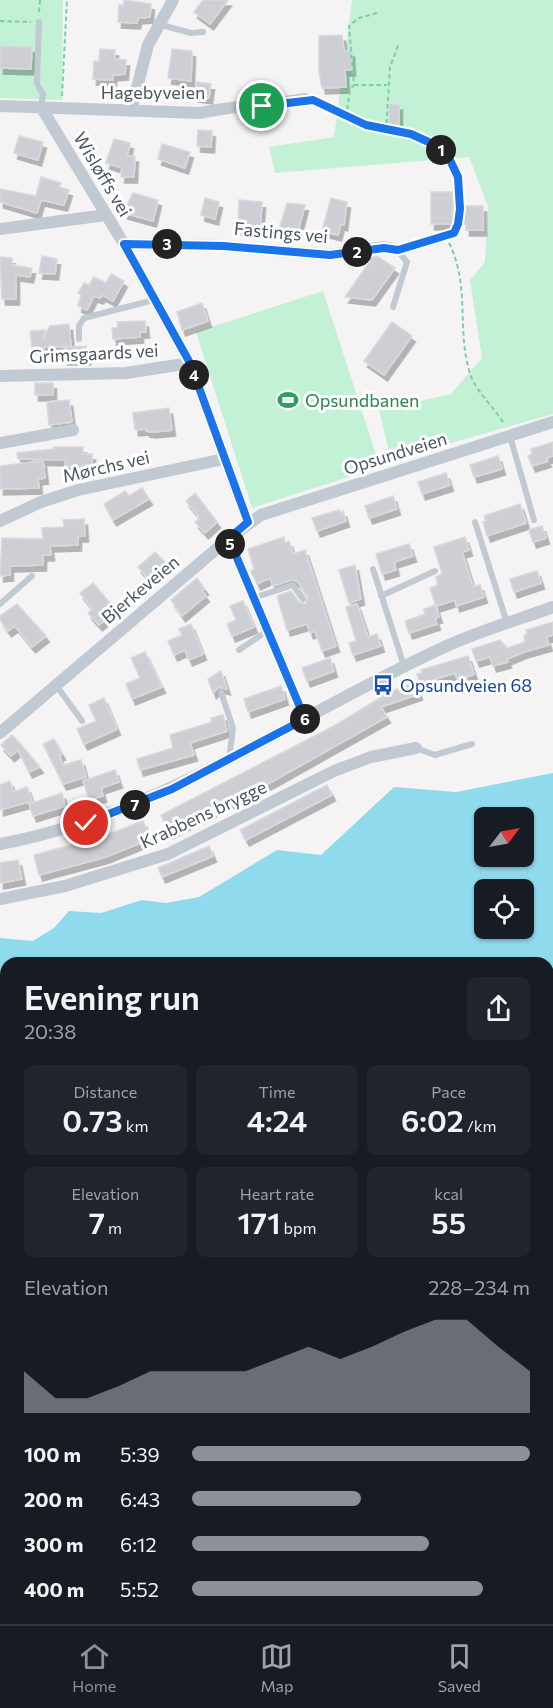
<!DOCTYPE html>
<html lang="en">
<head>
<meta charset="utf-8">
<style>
	:root { --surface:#171b24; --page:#20242c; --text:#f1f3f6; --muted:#9ea1a6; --line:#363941; --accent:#8c9099 }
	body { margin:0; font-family:Commissioner,sans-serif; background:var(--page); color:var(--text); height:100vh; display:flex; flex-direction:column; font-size:22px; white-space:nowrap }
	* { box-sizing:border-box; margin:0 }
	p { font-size:20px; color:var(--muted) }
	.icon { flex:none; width:33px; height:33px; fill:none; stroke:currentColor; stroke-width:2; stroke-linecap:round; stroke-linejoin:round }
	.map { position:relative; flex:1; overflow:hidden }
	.sheet { position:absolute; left:0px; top:957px; width:554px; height:668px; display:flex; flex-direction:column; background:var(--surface); border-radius:18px 18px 0 0; box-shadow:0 2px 4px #0004 }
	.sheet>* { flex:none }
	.needle { width:39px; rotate:58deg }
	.controls { position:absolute; left:474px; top:807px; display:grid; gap:12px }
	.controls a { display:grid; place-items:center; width:60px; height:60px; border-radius:9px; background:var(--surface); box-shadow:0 2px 4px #0004; font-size:30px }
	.pin { position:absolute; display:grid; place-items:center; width:51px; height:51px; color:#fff; margin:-26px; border:3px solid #fff; border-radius:50%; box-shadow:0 2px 6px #0007 }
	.km { position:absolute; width:30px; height:30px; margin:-15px; border-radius:50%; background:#222; color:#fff; font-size:16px; line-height:30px; text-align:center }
	.round { display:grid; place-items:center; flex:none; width:63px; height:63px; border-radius:9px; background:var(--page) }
	.head { display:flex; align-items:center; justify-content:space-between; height:102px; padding:0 24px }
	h1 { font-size:33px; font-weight:600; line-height:45px }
	.metrics { display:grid; grid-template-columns:repeat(3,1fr); gap:9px; height:102px; padding:6px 24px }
	.metrics div { display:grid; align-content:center; border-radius:9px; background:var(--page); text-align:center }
	.metrics b { font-size:30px; font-weight:600 }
	.metrics small { font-size:16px; font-weight:400 }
	.metrics p { font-size:16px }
	.chart { height:168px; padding:12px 24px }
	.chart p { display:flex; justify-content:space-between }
	.chart svg { width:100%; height:108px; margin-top:6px; fill:var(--accent); opacity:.7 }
	ul { padding:0 24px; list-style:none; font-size:20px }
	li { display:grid; grid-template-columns:96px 72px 1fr; align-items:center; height:45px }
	li i { height:15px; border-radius:8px; background:var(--accent) }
	.tabs { display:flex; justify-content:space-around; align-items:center; height:84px; border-top:2px solid var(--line); background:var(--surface); font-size:16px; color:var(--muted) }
	.tabs a { display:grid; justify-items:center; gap:3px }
	.tabs .on { color:var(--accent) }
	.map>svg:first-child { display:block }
	.green { fill:#c3f1d5 }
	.water { fill:#90daee; fill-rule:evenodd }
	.building { fill:#cdcfd5; stroke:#d7d9de; stroke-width:1.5; filter:url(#shadow) }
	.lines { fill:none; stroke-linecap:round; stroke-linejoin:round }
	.path { stroke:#7ad0a6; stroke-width:2; stroke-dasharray:4.5 3; stroke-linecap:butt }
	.service { stroke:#c1cad2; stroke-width:6 }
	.minor { stroke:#c1cad2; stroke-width:12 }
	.route-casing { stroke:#fff; stroke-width:12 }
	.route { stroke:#1a73e8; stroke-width:8 }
	.labels { text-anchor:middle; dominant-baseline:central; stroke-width:6; stroke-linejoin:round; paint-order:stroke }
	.street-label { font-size:18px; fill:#4a5661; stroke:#fff }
	.leisure-label { font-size:18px; fill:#27864d; stroke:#fff; text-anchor:start }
	.transit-label { font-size:18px; fill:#164399; stroke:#fff; text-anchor:start }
</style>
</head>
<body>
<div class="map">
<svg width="553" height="1624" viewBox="0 0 553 1624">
	<defs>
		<filter id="shadow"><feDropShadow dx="3.5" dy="6" stdDeviation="0" flood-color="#0004"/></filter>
	</defs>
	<rect width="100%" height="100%" fill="#f5f3f3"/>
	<!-- green -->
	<path class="green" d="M0 0H63L62 100 0 98Z
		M352 0H553V414L391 460 379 410 451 394 482 358 470 280 485 262 488 206 469 157 275 173 269 147 334 137Z
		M323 291 380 467 252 508 196 332Z"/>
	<!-- water -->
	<path class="water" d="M553 773V1045L548 1044V963H6V1159L0 1158V938L33 941 54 928 69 911 101 913 142 900 166 903 199 897 277 850 321 855 394 787 456 792ZM484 818H524V856H484ZM484 890H524V928H484Z
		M6 1434V1552L0 1555V1435Z"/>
	<!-- building -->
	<path class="building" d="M124 0 151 4 150 17 138 18 137 23 118 22 119 5H124Z
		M203 0H228L210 24 194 12Z
		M342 35 344 51H351L352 70H345L346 87 322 88 319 72V36Z
		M0 46 32 47 31 69 0 68Z
		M100 49 115 50V59L126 60 125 74 113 75V80L93 79 94 61 99 62Z
		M172 49 192 51 191 81 168 78Z
		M197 82 211 84 209 98 195 96Z
		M399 104V125H389V105Z
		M198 130 212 131 211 147 197 146Z
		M19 136 43 142 38 160 14 153Z
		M114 139 130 143 127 156H135L134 177H121L122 168 106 163Z
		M162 144 190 152 185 168 158 159Z
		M41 177 61 183 59 187 69 190 64 205 41 200 37 213 0 202V189L36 196Z
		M431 192H453L452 224H431Z
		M133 193 158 200 153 221 124 213Z
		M205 198 219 202 215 219 201 215Z
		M331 198 347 202 344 225 341 224 338 235 322 231Z
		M239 200 262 202 260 231 238 229Z
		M287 203 305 205 297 235 279 230Z
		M465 206H483V230H466V224H463Z
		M42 256 57 259 55 274 39 273Z
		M377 256 395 268 372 300 345 297 373 257Z
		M0 257 12 258V265L32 268 30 277 16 275V299H2Z
		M111 274 124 281 113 301 102 295 100 298 94 296 87 310 78 306 81 295 78 293 84 283 89 285 94 277 106 283Z
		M202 303 208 321 182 330 177 312Z
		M145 321 146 332H140V337L113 339 112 328H118L117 322Z
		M392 322 412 336 384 375 364 361Z
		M69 324 71 346 32 348 30 331 45 330 43 339 50 326Z
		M86 346 87 359H64V348Z
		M35 383H53V395H35Z
		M69 400 72 422 49 425 47 402Z
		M169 408 172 430 153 432 146 431V429L135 430 133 413Z
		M553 442V456L546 458 548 461 532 466 528 456 532 454 531 449Z
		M54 447H83V454H92V468L65 467 66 460 18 459 17 453 54 449Z
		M498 456 502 469 474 477 470 465Z
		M43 461 45 478 38 479 39 488 0 489V466Z
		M446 473 450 485 422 494 418 482Z
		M142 488 149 499 113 520 104 504 125 491 129 496Z
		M195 493 217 522 205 533 195 522 199 519 197 514 186 501Z
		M393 496 397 509 369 518 365 506Z
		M520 504 526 523 487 536 483 522 486 521 484 516Z
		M339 510 340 513 343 511 346 521 317 531 312 518Z
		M84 519 85 536H78V545L50 546 51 555H43V565L10 566V575L0 576 2 538 43 539 42 528 64 527 63 520Z
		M542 526 546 538 533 542 529 530Z
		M284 537 285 543 289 541 293 554 305 550 336 646 322 651 315 631 310 633 307 624 287 630 277 596 291 591 299 602 306 604 308 596 297 581 291 580 273 586 270 578 257 584 251 571 254 569 248 549Z
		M465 537 469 550 462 552 473 587 480 585 484 597 456 606 455 600 436 606 430 588 438 585 436 577 442 574 434 547Z
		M409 544 413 556 394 562 396 570 382 574 376 554Z
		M155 552 168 565 150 581 138 567Z
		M355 565 361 599 349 603 339 570Z
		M537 571 541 583 514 592 510 579Z
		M197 578 205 589 202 591 206 596 182 616 171 600Z
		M93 583 116 610 99 625 88 613 93 609 80 593Z
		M243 601 254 627 232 636 227 624 236 620 230 606Z
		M17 604 46 636 32 647 15 626 8 631 0 620V616Z
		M357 604 368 637 377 634 381 646 353 655 349 643 356 641 346 607Z
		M435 605 439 617 435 618 437 624 409 633 405 621 425 614 424 609Z
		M553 622V635L546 637 549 645 524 652 507 659 508 662 493 666 490 657 476 661 472 649 500 640 507 648 525 642 524 636 527 634 526 630Z
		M191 624 203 654 189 660 185 650 174 655 168 641 182 635 179 629Z
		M145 652 162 687 132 699 126 684 140 678 131 658Z
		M468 656 474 674 466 677 469 685 460 688 455 673 420 684 417 674 422 673 421 670Z
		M330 658 334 671 307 681 302 668Z
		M221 671 227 689 219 687 213 693 208 679Z
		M415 682 419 694 381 707 387 717 273 781 169 833 161 815 334 726 390 692Z
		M281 686 285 699 248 712 244 699Z
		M104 698 117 729 84 744 77 729 96 721 89 705Z
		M223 715 227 731 190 743 194 755 140 770 137 759 173 748 170 735 212 722 211 718Z
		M12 735 17 740 40 767 29 772 18 750 11 756 1 745Z
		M54 739 62 754 59 755 63 765 81 760 86 777 63 784 43 744Z
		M115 770 119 782 101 788 103 796 89 800 83 781Z
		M10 781 13 792 27 787 32 801 0 810V785Z
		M327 785 332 795 246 840 240 830Z
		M62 793 65 806 33 816 29 804Z
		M143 821 150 839 106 857 39 875 34 855 82 842 83 844Z
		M209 846 213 856 162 877 158 868Z
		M18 860 22 879 0 883V863Z"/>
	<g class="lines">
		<!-- path -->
		<path class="path" d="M39 12 40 0
			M0 21 31 22
			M354 85H387
			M62 96 67 0
			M315 101C335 111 356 124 378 130 417 139 455 137 459 188
			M346 117 350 90 354 85 349 26 359 18 377 13
			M386 131 390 67 399 43
			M449 243C470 285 457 328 469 370 474 391 494 406 504 424
			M548 1557 553 1555"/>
		<!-- service -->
		<path class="service" d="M39 22 37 84 43 94 41 107
			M158 24 191 33 203 32
			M398 250 454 233 458 224 460 197
			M393 307 407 262 398 251
			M79 339V326L84 318 154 300
			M510 436 534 520
			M475 522 507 623
			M373 569 404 666
			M381 596 435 571
			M253 598 293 585 303 599
			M0 604 32 576
			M239 650 267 631
			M56 685 82 721
			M221 692 233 728 229 760
			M416 748 435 755 472 744
			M322 1624 331 1618"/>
		<!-- minor -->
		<path class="minor" d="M0 106 200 113C235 105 270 105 305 99
			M41 107 124 244 190 363 248 522
			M131 111 148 45 173 0
			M0 229 106 215
			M124 244 223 246 330 255 384 247 398 250
			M0 376 126 373 190 363
			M0 443 73 430
			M0 521 41 502 78 490 224 459
			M227 540 234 551 305 719
			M0 733 227 540 261 515 553 422
			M0 844C165 813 289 719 438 650 475 632 515 621 553 607
			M0 899 65 886 168 854 334 771 371 757 416 748
			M548 1158 553 1157
			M0 1264 6 1263
			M0 1289 6 1295
			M548 1301 553 1302
			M548 1444 553 1445"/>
	</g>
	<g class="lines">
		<!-- route casing -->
		<g class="route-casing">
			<path id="route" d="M86 823 172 789 305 719 234 551 227 540 248 522 190 363 124 244 223 246 330 255 384 248 398 250 454 233 458 224 460 209 458 177 450 160 433 144 411 134 366 125 313 100 262 106"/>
		</g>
		<!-- route -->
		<use href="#route" class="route"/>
	</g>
	<!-- icons -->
	<defs>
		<g id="stadium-bare" transform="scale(1.62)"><path d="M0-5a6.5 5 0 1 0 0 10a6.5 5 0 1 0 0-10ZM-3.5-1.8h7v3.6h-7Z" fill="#2e9e5b" stroke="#fff" stroke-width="2.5" paint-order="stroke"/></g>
		<g id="bus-bare" transform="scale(1.62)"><path d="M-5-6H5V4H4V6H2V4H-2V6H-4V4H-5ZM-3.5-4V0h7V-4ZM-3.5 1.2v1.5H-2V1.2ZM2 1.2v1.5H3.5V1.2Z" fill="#1a4fb4" stroke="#fff" stroke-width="2.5" paint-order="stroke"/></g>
	</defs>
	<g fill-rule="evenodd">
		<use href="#stadium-bare" x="288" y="400"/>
		<use href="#bus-bare" x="383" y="685"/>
	</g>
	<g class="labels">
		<!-- street labels -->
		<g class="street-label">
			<text x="153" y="92">Hagebyveien</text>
			<text transform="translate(103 174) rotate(59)">Wisløffs vei</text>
			<text transform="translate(281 232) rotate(5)">Fastings vei</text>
			<text transform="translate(94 353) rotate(-3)">Grimsgaards vei</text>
			<text transform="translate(395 453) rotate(-17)">Opsundveien</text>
			<text transform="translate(106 466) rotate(-13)">Mørchs vei</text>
			<text transform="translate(140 589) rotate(-40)">Bjerkeveien</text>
			<text transform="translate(203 814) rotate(-25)">Krabbens brygge</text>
		</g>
		<!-- leisure labels -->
		<g class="leisure-label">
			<text x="305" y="400">Opsundbanen</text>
		</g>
		<!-- transit labels -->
		<g class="transit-label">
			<text x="400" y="685">Opsundveien 68</text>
		</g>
	</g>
</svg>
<div class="controls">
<a><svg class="needle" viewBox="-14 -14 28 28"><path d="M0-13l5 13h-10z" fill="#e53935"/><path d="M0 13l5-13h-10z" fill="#9ea1a6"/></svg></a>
<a><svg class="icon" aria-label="locate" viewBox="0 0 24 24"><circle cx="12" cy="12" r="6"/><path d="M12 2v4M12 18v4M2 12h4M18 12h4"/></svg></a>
</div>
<div class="pin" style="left:262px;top:106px;background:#1e9e55"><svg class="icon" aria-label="arrive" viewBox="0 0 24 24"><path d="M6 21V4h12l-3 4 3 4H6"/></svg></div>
<div class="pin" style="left:86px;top:823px;background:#d93025"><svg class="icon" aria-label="check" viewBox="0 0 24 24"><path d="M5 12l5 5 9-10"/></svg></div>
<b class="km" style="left:441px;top:150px">1</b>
<b class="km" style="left:357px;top:252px">2</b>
<b class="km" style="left:167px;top:244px">3</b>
<b class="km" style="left:194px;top:375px">4</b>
<b class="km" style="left:230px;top:544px">5</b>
<b class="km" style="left:305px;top:719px">6</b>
<b class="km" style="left:135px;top:805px">7</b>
<section class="sheet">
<div class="head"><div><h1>Evening run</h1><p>20:38</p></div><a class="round"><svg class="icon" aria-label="share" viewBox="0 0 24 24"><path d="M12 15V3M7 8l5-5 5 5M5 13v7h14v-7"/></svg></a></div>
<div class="metrics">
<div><p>Distance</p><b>0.73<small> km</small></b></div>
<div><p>Time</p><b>4:24</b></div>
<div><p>Pace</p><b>6:02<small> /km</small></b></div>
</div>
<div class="metrics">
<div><p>Elevation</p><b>7<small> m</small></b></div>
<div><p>Heart rate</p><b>171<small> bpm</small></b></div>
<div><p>kcal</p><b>55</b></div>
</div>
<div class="chart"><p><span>Elevation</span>228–234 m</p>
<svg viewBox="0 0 160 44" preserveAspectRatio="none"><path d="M0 44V27L10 38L20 38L30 33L40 27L50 27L60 27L70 27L80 22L90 17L100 22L110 17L120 11L130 6L140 6L150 17L160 27V44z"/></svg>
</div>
<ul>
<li><b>100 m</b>5:39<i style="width:100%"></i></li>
<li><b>200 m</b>6:43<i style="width:50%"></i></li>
<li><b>300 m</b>6:12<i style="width:70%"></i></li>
<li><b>400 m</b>5:52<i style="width:86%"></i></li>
</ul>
</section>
</div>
<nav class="tabs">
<a class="on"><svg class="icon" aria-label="home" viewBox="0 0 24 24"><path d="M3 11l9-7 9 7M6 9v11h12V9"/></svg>Home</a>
<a><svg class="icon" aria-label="map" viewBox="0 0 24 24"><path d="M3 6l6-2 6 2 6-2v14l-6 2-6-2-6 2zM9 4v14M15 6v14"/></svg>Map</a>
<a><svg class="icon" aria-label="saved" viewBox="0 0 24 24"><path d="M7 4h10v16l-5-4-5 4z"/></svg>Saved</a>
</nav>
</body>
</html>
